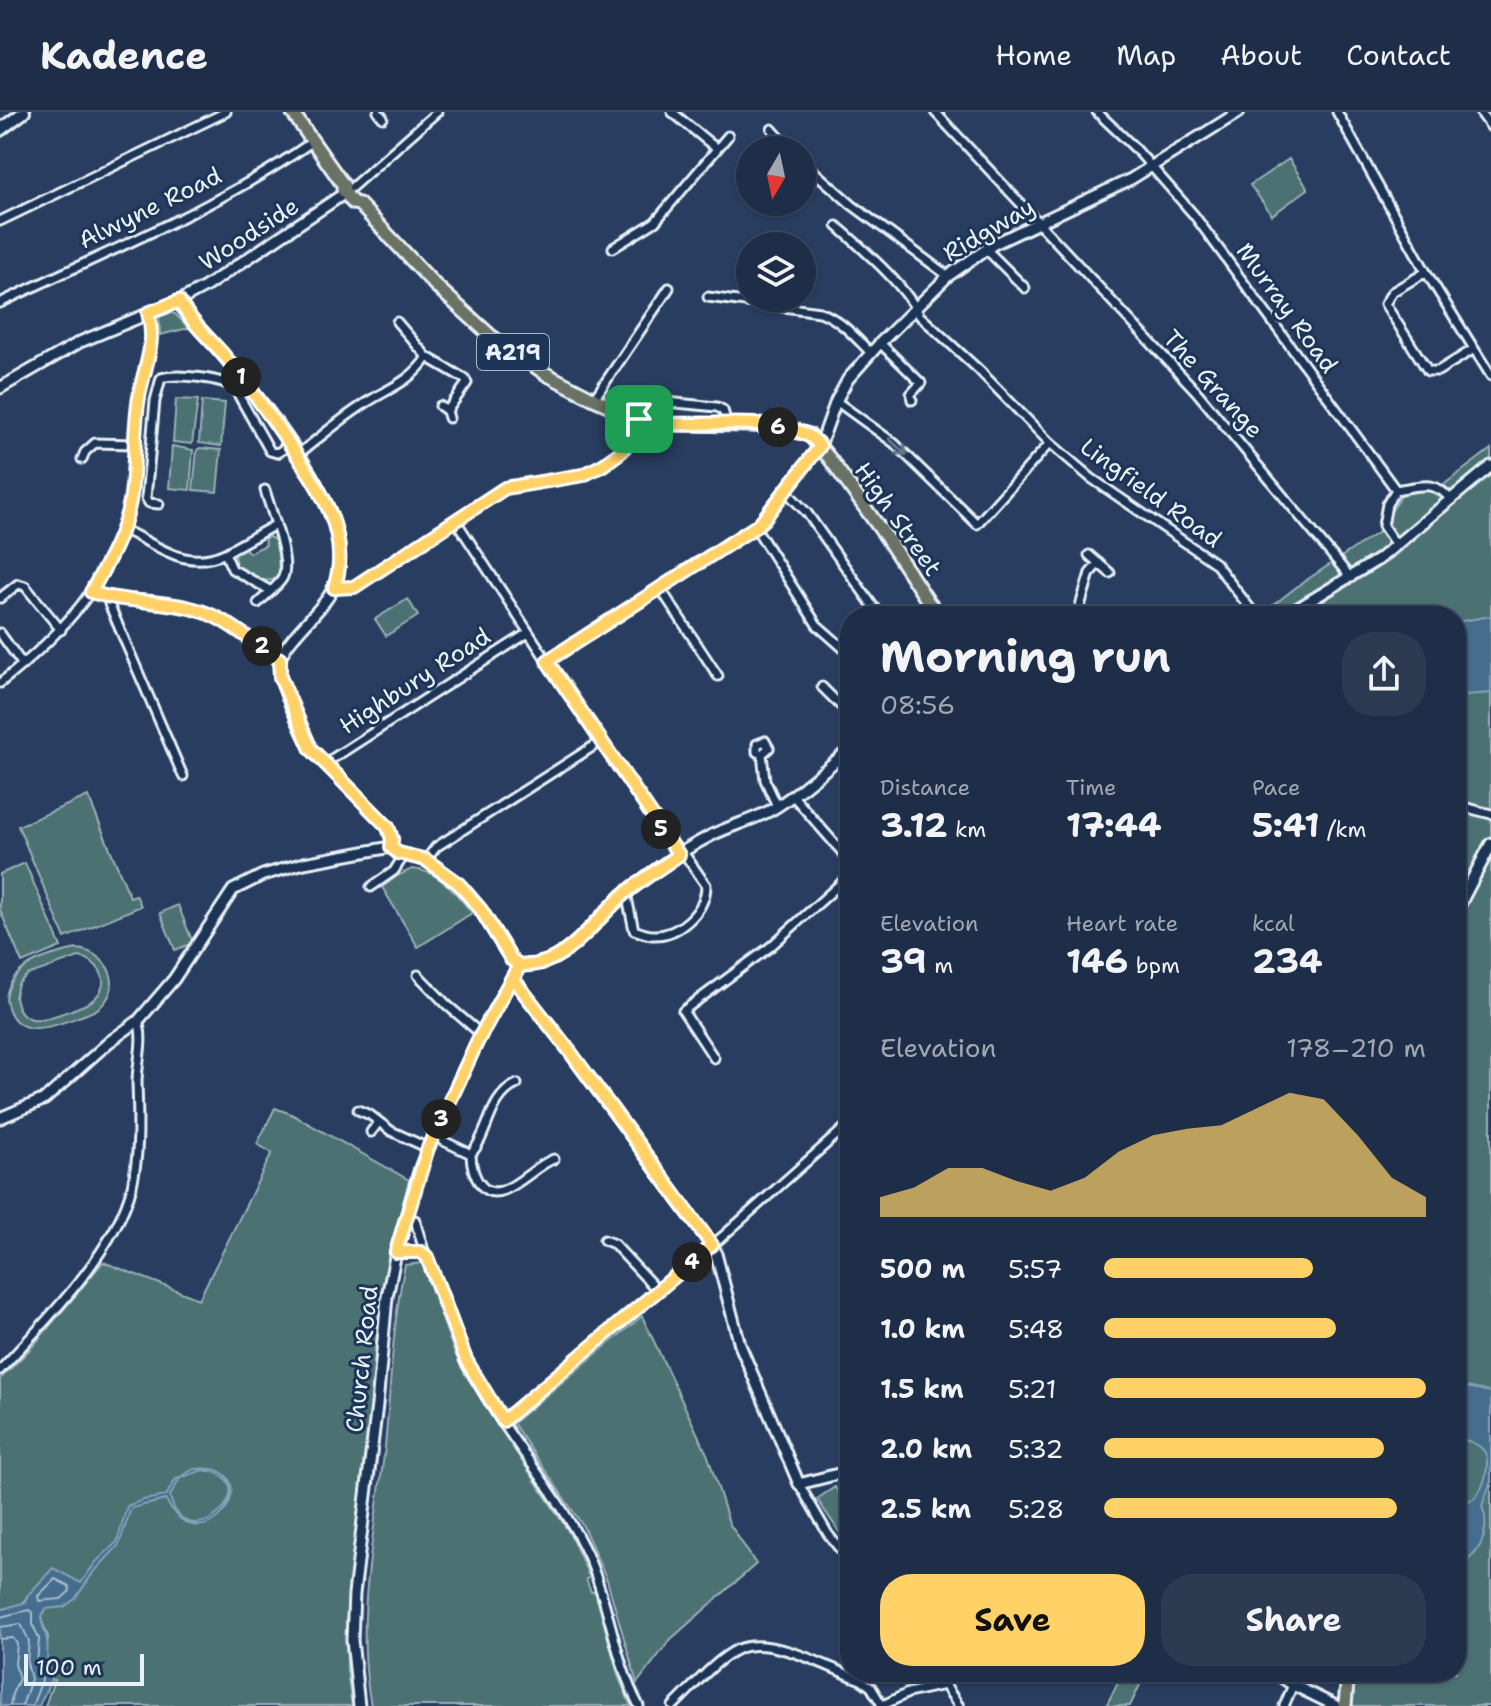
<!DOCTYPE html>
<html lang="en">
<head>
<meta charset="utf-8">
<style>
	:root { --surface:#1f2e48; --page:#2c3a52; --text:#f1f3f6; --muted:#a1a8b4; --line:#3c4a60; --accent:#ffd166 }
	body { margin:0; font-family:"Shantell Sans",sans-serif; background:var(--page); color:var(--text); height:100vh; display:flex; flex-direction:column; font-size:30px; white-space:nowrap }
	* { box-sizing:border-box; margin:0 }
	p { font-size:26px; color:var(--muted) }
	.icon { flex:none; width:44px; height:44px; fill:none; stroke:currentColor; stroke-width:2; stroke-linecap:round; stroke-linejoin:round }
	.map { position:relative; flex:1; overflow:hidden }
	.side { position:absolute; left:840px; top:494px; width:626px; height:1076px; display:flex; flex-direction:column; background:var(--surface); border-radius:32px; box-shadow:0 2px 6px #0004,0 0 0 2px var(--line) }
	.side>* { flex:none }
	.needle { width:52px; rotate:189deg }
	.buttons { position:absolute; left:736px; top:24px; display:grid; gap:16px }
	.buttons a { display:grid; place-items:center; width:80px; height:80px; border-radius:50%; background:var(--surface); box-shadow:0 2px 6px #0004,0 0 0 2px var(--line); font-size:40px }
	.scale { position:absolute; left:24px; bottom:20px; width:120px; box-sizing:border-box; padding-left:8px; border:4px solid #e8f1f8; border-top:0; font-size:22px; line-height:28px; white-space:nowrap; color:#e8f1f8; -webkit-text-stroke:6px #1d3557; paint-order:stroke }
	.pin { position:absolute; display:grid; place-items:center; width:68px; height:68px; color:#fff; margin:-34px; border-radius:16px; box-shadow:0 4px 12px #0006 }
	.km { position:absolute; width:40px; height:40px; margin:-20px; border-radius:50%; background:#222; color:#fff; font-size:22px; line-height:40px; text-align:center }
	.round { display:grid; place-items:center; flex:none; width:84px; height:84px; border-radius:32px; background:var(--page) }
	.headline { display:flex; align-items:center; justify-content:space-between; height:136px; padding:0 40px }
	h1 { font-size:44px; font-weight:700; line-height:60px }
	.figures { display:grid; grid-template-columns:repeat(3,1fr); gap:12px; height:136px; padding:8px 40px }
	.figures div { display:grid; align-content:center }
	.figures b { font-size:34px; font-weight:700 }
	.figures small { font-size:22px; font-weight:400 }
	.figures p { font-size:22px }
	.chart { height:224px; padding:16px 40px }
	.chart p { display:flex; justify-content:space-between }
	.chart svg { width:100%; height:144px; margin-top:8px; fill:var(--accent); opacity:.7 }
	.action { display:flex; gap:16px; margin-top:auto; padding:16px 40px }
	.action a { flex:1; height:92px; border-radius:32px; background:var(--accent); color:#111; font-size:32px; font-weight:700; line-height:92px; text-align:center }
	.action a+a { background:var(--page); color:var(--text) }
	ul { padding:0 40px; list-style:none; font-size:26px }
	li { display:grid; grid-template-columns:128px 96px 1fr; align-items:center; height:60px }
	li i { height:20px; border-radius:10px; background:var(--accent) }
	header { display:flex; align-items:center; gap:48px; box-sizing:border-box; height:112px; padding:0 40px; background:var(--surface); border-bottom:2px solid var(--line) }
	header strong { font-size:38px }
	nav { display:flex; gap:44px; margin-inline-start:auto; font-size:28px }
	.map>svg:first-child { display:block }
	.green { fill:#4b7173; stroke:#9ab1b6; stroke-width:2; fill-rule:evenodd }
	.water { fill:#456d8d; stroke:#86a2b8; stroke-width:2; fill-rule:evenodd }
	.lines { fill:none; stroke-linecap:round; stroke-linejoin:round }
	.shore { stroke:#a7bccd; stroke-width:2 }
	.minor-casing { stroke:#e8f1f8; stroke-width:13 }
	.tertiary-casing { stroke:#e8f1f8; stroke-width:15 }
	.secondary-casing { stroke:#e8f1f8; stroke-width:16 }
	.primary-casing { stroke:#e8f1f8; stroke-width:17 }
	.minor { stroke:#1d3557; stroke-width:7 }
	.tertiary { stroke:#1d3557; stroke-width:9 }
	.secondary { stroke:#1d3557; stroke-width:10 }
	.primary { stroke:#6b7165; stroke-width:11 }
	.oneway { stroke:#64778f }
	.route-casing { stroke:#fff; stroke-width:16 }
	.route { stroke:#ffd166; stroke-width:10 }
	.labels { text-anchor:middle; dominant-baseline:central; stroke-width:6; stroke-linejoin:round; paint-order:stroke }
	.shield { fill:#1d3557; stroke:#abb9c8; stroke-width:2 }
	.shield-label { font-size:22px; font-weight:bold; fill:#e8f1f8 }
	.street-label { font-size:24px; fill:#e8f1f8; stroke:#1d3557 }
</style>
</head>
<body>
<header>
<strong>Kadence</strong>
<nav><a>Home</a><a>Map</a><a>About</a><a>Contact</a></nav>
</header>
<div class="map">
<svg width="1491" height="1594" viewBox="0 0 1491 1594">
	<rect width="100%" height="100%" fill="#293d60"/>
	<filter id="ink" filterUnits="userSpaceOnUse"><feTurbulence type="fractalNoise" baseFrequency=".0125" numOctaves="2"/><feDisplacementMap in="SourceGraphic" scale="16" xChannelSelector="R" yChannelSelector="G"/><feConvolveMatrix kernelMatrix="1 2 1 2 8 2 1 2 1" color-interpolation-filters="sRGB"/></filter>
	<g filter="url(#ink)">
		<!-- green -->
		<path class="green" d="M1289 47 1308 77 1272 103 1250 73Z
			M170 201 175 202 189 216 160 223 159 205Z
			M176 287 198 288 192 332 173 330Z
			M202 289 225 291 221 334 199 331Z
			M172 334 193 338 190 378 169 376Z
			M200 336 221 338 217 380 193 378 197 338Z
			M1491 337V349C1453 380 1310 506 1267 501L1268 497 1299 473 1386 415C1387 397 1399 394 1402 380L1433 377 1446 371Z
			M1491 360V1594H1350L1354 1560H1456V504H1298L1390 448Z
			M269 425 275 428 278 436 279 464C265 476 249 461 236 454 233 444 236 440 243 434L249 441 266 433 264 426Z
			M408 487 418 504 386 524 375 507Z
			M88 684 130 785 136 783 141 794 65 826 18 714Z
			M25 751 61 835 22 851 0 798V762Z
			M412 757C439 758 457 782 472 801L418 835 382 775 399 763Z
			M178 793 193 831 175 838 160 801Z
			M77 837C103 839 124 868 104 891 98 899 86 902 76 906 48 916 13 929 6 887 9 853 48 843 77 837ZM79 845C98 848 112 869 96 885 89 893 78 895 69 899 46 907 21 918 15 885L18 872 27 863Z
			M275 996 291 1002 409 1068 383 1173 379 1204 369 1321 346 1512 347 1558 352 1594H45L54 1568H51L45 1550 48 1525 41 1507 46 1497 54 1494 27 1484 23 1492 0 1498V1267L33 1234 103 1150 199 1187 272 1041 257 1032Z
			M422 1151 454 1239 465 1262 569 1420 590 1466 586 1467 591 1480 595 1479 619 1566 631 1594H371C354 1507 375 1421 385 1334 391 1274 392 1212 405 1153Z
			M642 1204 708 1344 729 1411 756 1452 671 1527 637 1571 607 1468 583 1414 513 1311Z
			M835 1375 850 1398V1414L840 1421 817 1387Z
			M1123 1561 1141 1571 1130 1594H1106Z"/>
		<!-- water -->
		<path class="water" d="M1491 504V581L1464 583 1456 581V510Z
			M1456 1273 1491 1280V1369L1482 1394C1491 1417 1481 1447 1456 1452V1392C1462 1390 1469 1390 1474 1386 1485 1377 1491 1350 1484 1339 1478 1331 1466 1328 1456 1325Z
			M194 1357C275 1348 206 1463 166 1388L131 1396 119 1433 93 1461 75 1487 64 1495 46 1497C36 1510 46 1515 47 1528 49 1547 44 1548 51 1568L39 1594H0V1498L26 1490 27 1484 53 1456 81 1471 96 1450 117 1430 127 1394 143 1388 166 1384 175 1368ZM203 1358C274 1367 186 1454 170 1384L180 1366Z"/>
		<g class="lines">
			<!-- shore -->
			<path class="shore" d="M55 1467 69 1474 70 1479 61 1487 39 1489 38 1484Z
				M0 1505 29 1498 33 1501V1513L39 1527 37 1552 42 1568 32 1594
				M0 1515 21 1512 29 1529 27 1551 31 1567 22 1594
				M0 1527 13 1526 17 1532 15 1552 19 1567 12 1582 10 1594"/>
			<!-- minor casing -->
			<g class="minor-casing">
				<path id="minor" d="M378 0 383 6
					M672 0 717 37
					M935 0 1196 279 1351 466
					M1097 0 1136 37 1194 103 1396 378C1420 374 1434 367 1451 388
					M1337 0 1426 160 1491 264
					M1480 0 1491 15
					M772 17 791 38
					M802 49 852 93 948 164
					M351 76 437 0
					M0 109 226 0
					M837 114C865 139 904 172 920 204L979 258 1050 331 1091 366 1215 451 1256 504
					M613 136 655 110 728 24
					M986 137 1025 176
					M1426 160 1392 180 1385 192 1428 259H1438L1474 237
					M708 185 820 200C841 208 855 225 871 241
					M0 191C104 140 218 97 313 29
					M397 210 427 245 465 267 467 271 447 299
					M880 231 921 271 911 282 912 288
					M594 287 669 176
					M836 289 894 331 977 412 1050 331
					M440 294 447 299 449 306
					M660 296 666 290 717 295 723 298 727 312
					M297 343C317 328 336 311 357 297 382 278 409 273 427 245
					M82 347 85 340 95 331 134 332
					M265 378C270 397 291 447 283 465 281 470 275 475 271 479L232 457 225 441 275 413
					M1396 378 1387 392 1383 414 1396 433
					M786 379 807 401 880 504
					M159 392 149 391 146 386 155 289 161 266C177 261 224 266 235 277L270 339 277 341 290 333
					M456 409 600 630 679 743
					M755 415 817 513 850 542
					M122 417C157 432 184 460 225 441
					M1089 443 1110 461
					M334 476 354 475 505 376 583 363 603 353 622 339 633 324 639 307
					M660 476 718 564
					M91 480C124 491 161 488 195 497 228 506 251 531 280 547
					M109 485V492L183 664
					M0 486 18 472 25 474 61 518
					M258 491 271 479
					M1077 504 1090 461 1099 451
					M0 521 23 553
					M547 549 755 415 820 334
					M0 571C59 525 116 466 130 389 136 357 134 323 138 291 142 259 158 233 148 201
					M822 575 850 603
					M762 642 757 640V632L765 629 769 636 762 642 765 668 777 694
					M324 652 528 521
					M793 684 850 749
					M1456 693 1491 702
					M426 748 436 735 600 630
					M371 775 394 759 404 743
					M626 781 634 818C640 820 647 823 653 823 679 824 706 799 706 773L683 740
					M418 863 447 893 481 922
					M714 946 683 899 770 835 850 763
					M358 998 370 1003 391 1019 428 1036
					M371 1020 378 1011
					M433 1024 471 1042C471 1052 474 1065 481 1073 500 1097 534 1052 554 1047
					M471 1042C490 1021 488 985 517 972
					M415 1108 425 1142
					M604 1128 614 1132 658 1179
					M396 1140H421L427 1145C448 1187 457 1233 480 1274 513 1333 560 1383 588 1444 610 1493 614 1547 639 1594
					M0 1258C45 1210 116 1139 132 1074 140 1040 138 1005 137 970 137 951 145 927 138 909
					M503 1309 722 1125 850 1011
					M799 1372 828 1422 850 1450
					M936 1560 959 1594
					M673 1594C691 1577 716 1547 738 1537 771 1523 829 1556 861 1568L871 1575 882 1593
					M881 1594 908 1581 944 1573
					M1284 1594 1293 1573"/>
			</g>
			<!-- tertiary casing -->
			<g class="tertiary-casing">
				<path id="tertiary" d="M179 189C189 208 207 224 221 241 257 282 325 368 336 420 349 476 325 488 293 526 287 533 280 542 279 552 277 569 303 621 311 637L388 715 392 727 391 735
					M0 276 80 230 179 189 205 175 345 81
					M820 334 836 289 848 267 880 231 948 164 994 132 1131 67 1239 0
					M1285 504 1379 447 1491 354
					M391 735 398 741 426 748 458 771 481 798 511 847 519 853
					M519 853C558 858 583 822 608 798 638 769 675 742 712 723 732 713 754 708 773 697 801 680 825 657 850 637
					M514 868 568 937 715 1138 740 1233 799 1372 850 1359
					M0 1006 45 987 109 930 138 909 174 867 233 778 263 763 304 751 391 735
					M1274 1560 1293 1573 1336 1594
					M359 1594 352 1528 354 1482 377 1293 387 1185 396 1140 420 1056 428 1036 481 922 519 853"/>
			</g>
			<!-- secondary casing -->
			<g class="secondary-casing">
				<path id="secondary" d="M0 18 24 0
					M1456 799 1491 732"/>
			</g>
			<!-- primary casing -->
			<g class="primary-casing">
				<path id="primary" d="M292 0 344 74 343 78 353 91 359 92 435 173 491 224 546 262 594 287 639 307 666 312 753 313 782 316 810 323 830 347 886 425 929 491 941 504
					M1345 1594 1348 1560"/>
			</g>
			<!-- minor -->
			<use href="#minor" class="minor"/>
			<!-- tertiary -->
			<use href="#tertiary" class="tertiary"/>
			<!-- secondary -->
			<use href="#secondary" class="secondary"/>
			<!-- primary -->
			<use href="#primary" class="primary"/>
		</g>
		<!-- one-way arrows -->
		<defs><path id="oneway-shaft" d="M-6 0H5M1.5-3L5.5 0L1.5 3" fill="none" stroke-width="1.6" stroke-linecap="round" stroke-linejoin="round" transform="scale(2)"/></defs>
		<use class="oneway" href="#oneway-shaft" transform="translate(898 335) rotate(43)"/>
	</g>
	<g class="lines" filter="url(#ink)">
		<!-- route casing -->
		<g class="route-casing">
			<path id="route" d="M639 307 633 324 622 339 603 353 583 363 505 376 354 475 334 476C353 421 317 373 288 330 267 300 246 269 222 241 208 225 189 208 179 189L148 201C157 231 144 255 139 285 133 319 136 355 130 389 124 422 107 451 91 480 126 492 165 487 201 499 231 509 253 532 280 547V565L311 637 388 715 392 727 391 735 398 741 426 748 458 771 481 798 511 847 519 853 477 930 428 1036 396 1140H421L427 1145 466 1248 503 1309 712 1133 568 937 514 868 519 853C564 858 593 810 623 783 640 769 660 756 679 743L547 549 755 415 763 408 820 334C798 302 706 314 670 312 660 312 650 309 639 307"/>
		</g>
		<!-- route -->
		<use href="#route" class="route"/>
	</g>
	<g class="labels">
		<!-- shield labels -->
		<rect class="shield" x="477" y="222" width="72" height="36" rx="6"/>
		<g class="shield-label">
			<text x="513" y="240">A219</text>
		</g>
		<!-- street labels -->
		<g class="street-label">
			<text transform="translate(150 96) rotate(-26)">Alwyne Road</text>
			<text transform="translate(989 118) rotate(-30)">Ridgway</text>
			<text transform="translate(249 122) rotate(-33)">Woodside</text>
			<text transform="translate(1287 196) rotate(54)">Murray Road</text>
			<text transform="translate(1213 272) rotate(48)">The Grange</text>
			<text transform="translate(1151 381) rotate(36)">Lingfield Road</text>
			<text transform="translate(898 407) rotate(55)">High Street</text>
			<text transform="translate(415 569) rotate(-33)">Highbury Road</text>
			<text transform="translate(362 1247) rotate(-84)">Church Road</text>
		</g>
	</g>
</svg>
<div class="buttons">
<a><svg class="needle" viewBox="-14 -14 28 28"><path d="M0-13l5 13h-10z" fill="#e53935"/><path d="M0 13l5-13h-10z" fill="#a1a8b4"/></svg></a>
<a><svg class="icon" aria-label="layers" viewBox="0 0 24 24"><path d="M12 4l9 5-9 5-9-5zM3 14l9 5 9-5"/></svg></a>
</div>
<div class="scale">100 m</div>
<div class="pin" style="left:639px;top:307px;background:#1e9e55"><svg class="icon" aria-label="arrive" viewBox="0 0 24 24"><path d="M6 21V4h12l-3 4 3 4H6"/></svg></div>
<b class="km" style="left:241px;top:265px">1</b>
<b class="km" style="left:262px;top:534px">2</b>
<b class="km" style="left:441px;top:1007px">3</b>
<b class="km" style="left:692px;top:1150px">4</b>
<b class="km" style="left:661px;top:717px">5</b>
<b class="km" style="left:778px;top:315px">6</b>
<section class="side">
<div class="headline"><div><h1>Morning run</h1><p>08:56</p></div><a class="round"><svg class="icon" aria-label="share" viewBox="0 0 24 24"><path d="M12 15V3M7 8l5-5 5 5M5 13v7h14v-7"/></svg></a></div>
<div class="figures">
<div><p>Distance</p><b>3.12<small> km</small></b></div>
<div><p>Time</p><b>17:44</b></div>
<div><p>Pace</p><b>5:41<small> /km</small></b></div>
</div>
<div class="figures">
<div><p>Elevation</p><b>39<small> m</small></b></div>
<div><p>Heart rate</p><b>146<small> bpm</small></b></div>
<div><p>kcal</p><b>234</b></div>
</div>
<div class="chart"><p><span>Elevation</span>178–210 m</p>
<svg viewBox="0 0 160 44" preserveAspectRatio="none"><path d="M0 44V38L10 35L20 29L30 29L40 33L50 36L60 32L70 24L80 19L90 17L100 16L110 11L120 6L130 8L140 19L150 32L160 38V44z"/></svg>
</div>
<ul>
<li><b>500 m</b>5:57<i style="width:65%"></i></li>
<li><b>1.0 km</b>5:48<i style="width:72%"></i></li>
<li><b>1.5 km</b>5:21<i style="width:100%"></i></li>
<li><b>2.0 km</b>5:32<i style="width:87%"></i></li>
<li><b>2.5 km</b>5:28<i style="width:91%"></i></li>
</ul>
<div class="action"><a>Save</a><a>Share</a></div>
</section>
</div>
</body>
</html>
